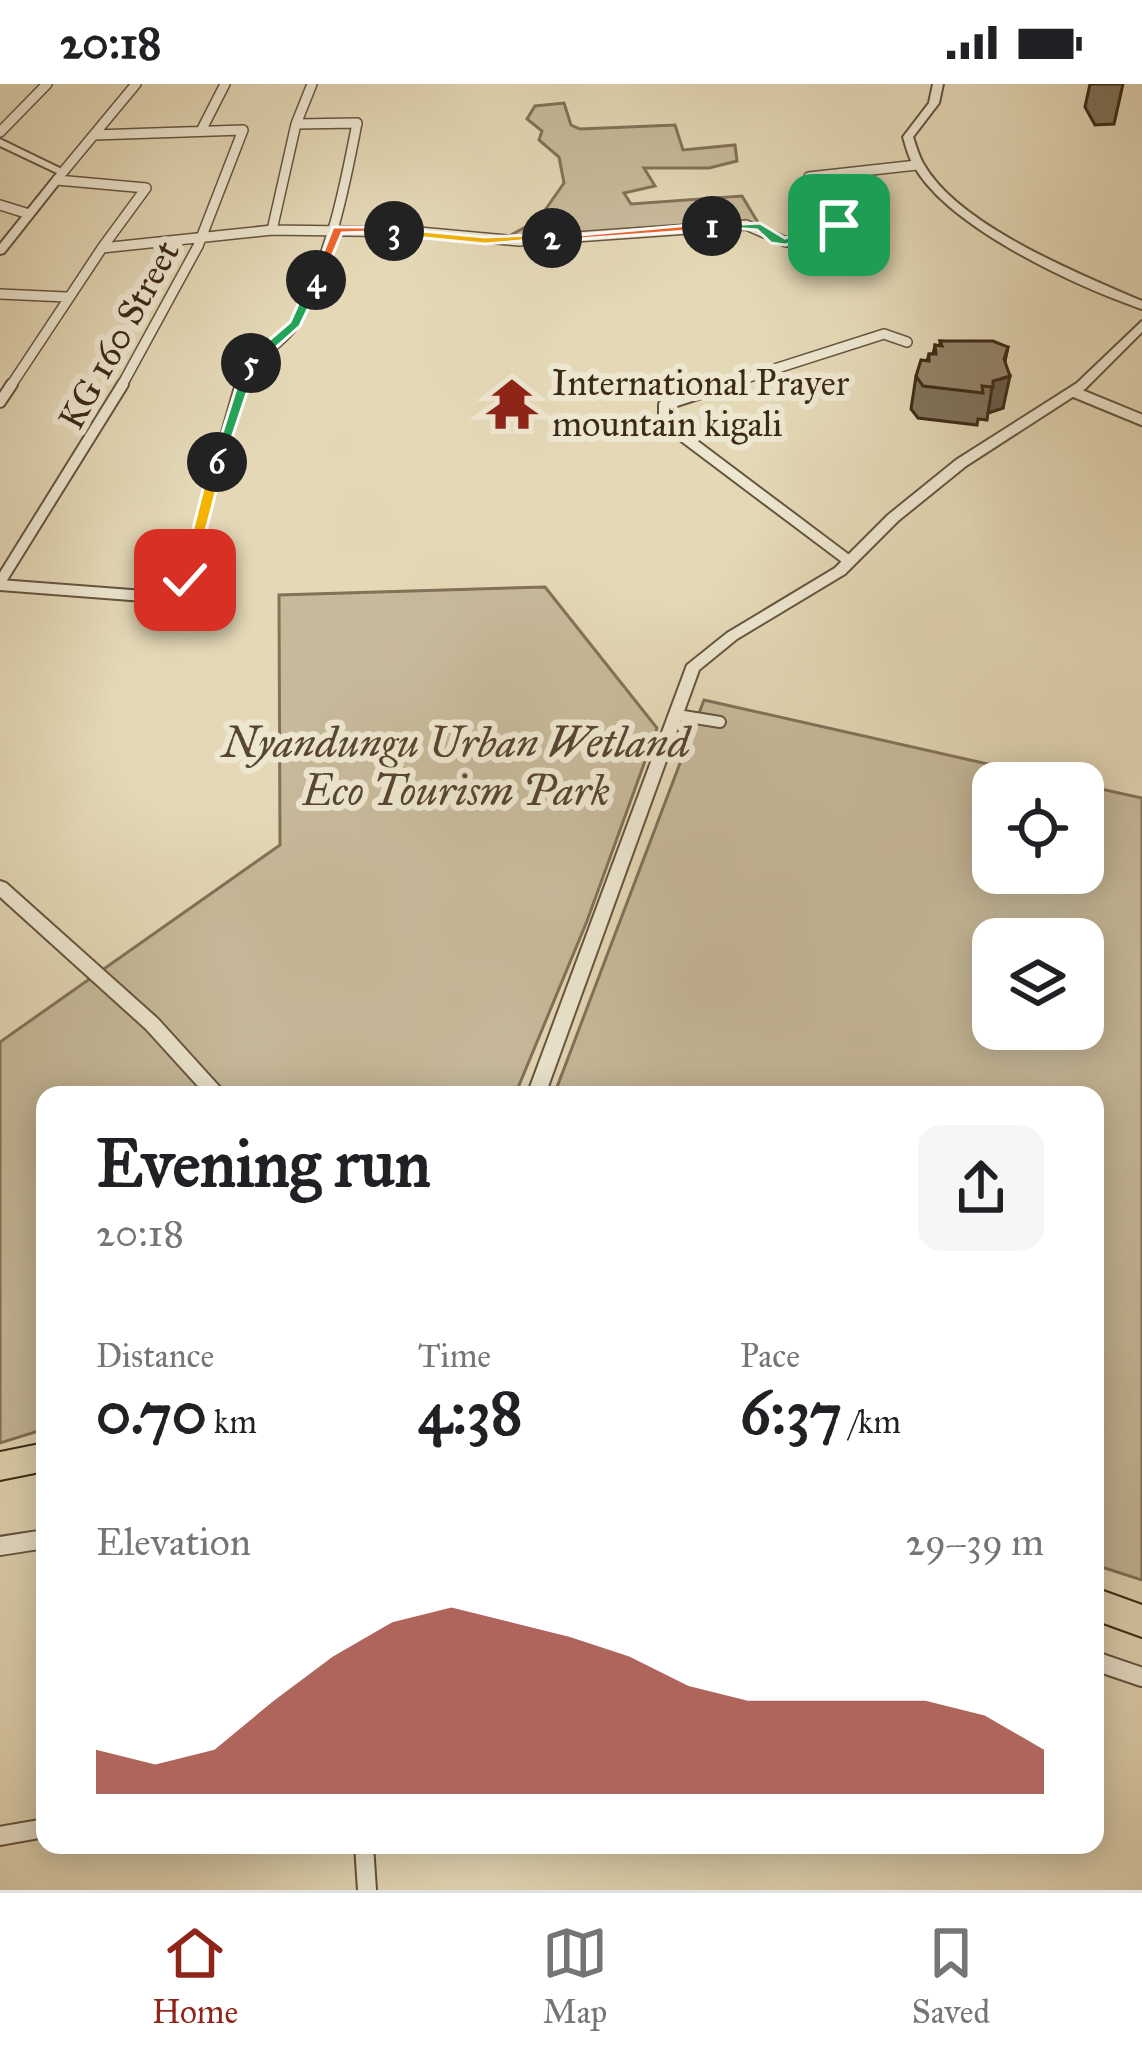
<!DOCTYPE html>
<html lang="en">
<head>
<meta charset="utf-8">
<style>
	:root { --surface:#fff; --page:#f6f6f6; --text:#202124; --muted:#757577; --line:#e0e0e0; --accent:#8f2418 }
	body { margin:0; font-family:"IM FELL Great Primer",serif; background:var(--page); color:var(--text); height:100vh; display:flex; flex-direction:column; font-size:45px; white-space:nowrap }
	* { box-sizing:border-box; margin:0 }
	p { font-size:39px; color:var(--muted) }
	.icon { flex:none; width:66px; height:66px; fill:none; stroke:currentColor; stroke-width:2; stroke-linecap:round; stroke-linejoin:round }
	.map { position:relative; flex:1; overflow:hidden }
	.side { position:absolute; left:36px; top:1002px; width:1068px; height:768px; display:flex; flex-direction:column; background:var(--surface); border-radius:24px; box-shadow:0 6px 30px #0003 }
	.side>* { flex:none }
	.fabs { position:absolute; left:972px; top:678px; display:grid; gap:24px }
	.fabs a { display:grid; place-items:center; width:132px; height:132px; border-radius:24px; background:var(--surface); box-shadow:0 6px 30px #0003; font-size:60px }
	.pin { position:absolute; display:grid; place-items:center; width:102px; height:102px; color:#fff; margin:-51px; border-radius:24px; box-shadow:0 6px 18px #0006 }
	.km { position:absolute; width:60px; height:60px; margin:-30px; border-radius:50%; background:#222; color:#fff; font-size:33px; line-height:60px; text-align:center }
	.round { display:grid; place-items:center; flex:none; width:126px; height:126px; border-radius:24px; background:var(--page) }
	.overview { display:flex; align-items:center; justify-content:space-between; height:204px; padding:0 60px }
	h1 { font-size:66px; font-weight:700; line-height:90px }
	.stats { display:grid; grid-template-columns:repeat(3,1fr); gap:18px; height:204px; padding:12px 60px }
	.stats div { display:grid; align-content:center }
	.stats b { font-size:60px; font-weight:700 }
	.stats small { font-size:33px; font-weight:400 }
	.stats p { font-size:33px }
	.chart { height:336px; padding:24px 60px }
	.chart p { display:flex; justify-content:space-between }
	.chart svg { width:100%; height:216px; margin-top:12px; fill:var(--accent); opacity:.7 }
	.status { display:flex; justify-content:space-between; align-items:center; height:84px; padding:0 60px; background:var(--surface); direction:ltr }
	.status svg { height:33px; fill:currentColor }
	.tab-bar { display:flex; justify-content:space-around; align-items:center; height:168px; border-top:3px solid var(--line); background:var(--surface); font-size:33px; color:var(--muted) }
	.tab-bar a { display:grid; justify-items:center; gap:6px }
	.tab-bar .current { color:var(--accent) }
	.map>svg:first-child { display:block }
	.green { fill:#c7ba9b; stroke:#827258; stroke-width:3; fill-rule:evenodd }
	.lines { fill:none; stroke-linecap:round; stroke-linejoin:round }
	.minor-far2-casing { stroke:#66553e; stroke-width:12 }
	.minor-far1-casing { stroke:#66553e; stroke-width:14 }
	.minor-casing { stroke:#66553e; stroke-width:22 }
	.tertiary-casing { stroke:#66553e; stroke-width:4 }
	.trunk-casing { stroke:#3c2916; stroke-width:4 }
	.minor-far2 { stroke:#ede6d0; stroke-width:9 }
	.minor-far1 { stroke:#ede6d0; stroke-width:10 }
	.minor { stroke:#ede6d0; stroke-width:18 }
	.tertiary { fill:#ede6d0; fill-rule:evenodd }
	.trunk { fill:#e4d8b6; fill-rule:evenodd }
	.wall { fill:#7e725a; stroke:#3c2916; stroke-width:3 }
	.shaded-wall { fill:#675c4a; stroke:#3c2916; stroke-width:3 }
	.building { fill:#938469; stroke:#3c2916; stroke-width:3 }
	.split-1 { fill:#22a559; stroke:#fff; stroke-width:3 }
	.split-2 { fill:#f0652b; stroke:#fff; stroke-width:3 }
	.split-3 { fill:#f5b400; stroke:#fff; stroke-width:3 }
	.split-4 { fill:#f0652b; stroke:#fff; stroke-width:3 }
	.split-5 { fill:#22a559; stroke:#fff; stroke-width:3 }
	.split-6 { fill:#22a559; stroke:#fff; stroke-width:3 }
	.split-7 { fill:#f5b400; stroke:#fff; stroke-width:3 }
	.labels { text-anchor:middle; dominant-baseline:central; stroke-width:12; stroke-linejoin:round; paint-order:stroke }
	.far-street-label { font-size:36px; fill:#3c2916; stroke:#ede6d0 }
	.far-poi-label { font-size:36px; fill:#3c2916; stroke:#ede6d0; text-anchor:start }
	.park-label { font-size:42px; font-style:italic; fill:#584631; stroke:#ede6d0 }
</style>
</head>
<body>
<div class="status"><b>20:18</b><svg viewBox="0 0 49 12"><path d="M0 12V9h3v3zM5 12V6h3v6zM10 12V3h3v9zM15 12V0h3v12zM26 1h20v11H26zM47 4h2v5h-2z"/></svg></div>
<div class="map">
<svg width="1142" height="1806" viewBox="0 0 1142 1806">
	<rect width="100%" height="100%" fill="#e4d8b6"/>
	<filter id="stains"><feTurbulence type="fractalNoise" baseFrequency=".00167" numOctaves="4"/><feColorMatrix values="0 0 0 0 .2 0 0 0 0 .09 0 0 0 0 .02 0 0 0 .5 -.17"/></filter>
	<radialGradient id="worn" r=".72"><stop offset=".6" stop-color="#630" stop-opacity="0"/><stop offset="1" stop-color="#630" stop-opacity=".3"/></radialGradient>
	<!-- green -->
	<path class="green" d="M564 19 571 41 580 45 675 41 683 66 735 61 737 77 709 84H644L655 102 624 109 631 120 742 112 760 142 519 157 511 151 538 136 564 99 559 73 539 56 542 47 527 35 535 22Z
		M545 503 657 644 587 837 515 1011H45V1345L0 1359V958L280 761 279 511Z
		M704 616 1072 699H993V789H1083V701L1142 714V1496L1095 1481V1011H554ZM993 855H1083V945H993Z"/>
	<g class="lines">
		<!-- minor-far2 casing -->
		<g class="minor-far2-casing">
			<path id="minor-far2" d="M202 45 225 0
				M0 48 47 0
				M94 51 243 46 198 162 121 303
				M63 88 136 0
				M57 96 146 104 102 164
				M0 121 29 130
				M272 146 296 40 312 0
				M0 210 66 213
				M10 303 102 164 272 146 419 148 519 157 746 141 786 158 839 143 809 102V93L917 81
				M240 303C249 273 284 261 298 234 331 171 344 107 357 39L296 40
				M718 303 884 250 907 258"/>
		</g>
		<!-- minor-far1 casing -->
		<g class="minor-far1-casing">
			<path id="minor-far1" d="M728 300 664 321V338L849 477
				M1074 308 1142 336
				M0 318 12 300
				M0 498 123 300
				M0 501 144 512 162 511 185 496 241 300
				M677 631 720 638"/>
		</g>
		<!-- minor casing -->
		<g class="minor-casing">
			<path id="minor" d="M0 1462 45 1455
				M1095 1577 1142 1593
				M0 1752 45 1744
				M364 1761 367 1806"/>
		</g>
		<!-- tertiary casing -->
		<g class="tertiary-casing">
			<path id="tertiary" d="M933 0H943L939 19 913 53C916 62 919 72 923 79 957 141 1079 190 1142 217V225C1077 203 945 142 913 80 908 72 906 62 903 53L929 19Z
				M0 55 68 88 4 169 0 170V160L57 89 0 62Z
				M1142 237V248L1085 305 966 382 898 437 845 490 737 555 699 586 545 1011H527L687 581 727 549 835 484 888 431 956 376 1077 299Z
				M0 797 6 799 158 935 227 1011H206L146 945 0 813Z"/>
		</g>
		<!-- trunk casing -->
		<g class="trunk-casing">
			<path id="trunk" d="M45 1359V1387L0 1396V1368Z
				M1095 1504 1142 1521V1553L1095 1536Z"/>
		</g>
		<!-- minor-far2 -->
		<use href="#minor-far2" class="minor-far2"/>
		<!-- minor-far1 -->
		<use href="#minor-far1" class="minor-far1"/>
		<!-- minor -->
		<use href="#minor" class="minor"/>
		<!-- tertiary -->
		<use href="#tertiary" class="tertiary"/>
		<!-- trunk -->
		<use href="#trunk" class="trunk"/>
	</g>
	<!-- wall -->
	<path class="wall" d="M1090 0H1123L1114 40 1095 41 1085 23Z
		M940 257 1008 263 1005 277 1003 324 988 329 987 336 978 335 977 341 918 334 911 325 916 292 927 277 929 270H933L935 261 940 262Z"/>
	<!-- shaded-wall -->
	<path class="shaded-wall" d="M1008 263 1001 295 1010 292 1003 324 988 329 993 297Z"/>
	<!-- building -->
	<path class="building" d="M940 257H993L1008 263 1004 275 1010 292 993 297V303L982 302 983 309 923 302 916 292 921 276 929 277V270H936L935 261 942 262Z"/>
	<!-- split-1 -->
	<path class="split-1" d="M839 137 843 144 785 161 771 159 757 146 706 142 760 139 785 154Z"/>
	<!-- split-2 -->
	<path class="split-2" d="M712 139 716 145 552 157 546 154Z"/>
	<!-- split-3 -->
	<path class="split-3" d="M389 144 485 153 552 150 558 154 485 160 394 151Z"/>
	<!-- split-4 -->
	<path class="split-4" d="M333 143H394L400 147 342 149 322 196 311 199Z"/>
	<!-- split-5 -->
	<path class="split-5" d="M316 192 322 196 300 242 255 282H246V276L290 238 309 196Z"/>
	<!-- split-6 -->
	<path class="split-6" d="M251 275 257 279 224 378 212 381 244 279Z"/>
	<!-- split-7 -->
	<path class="split-7" d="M217 374 224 378 193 496 179 499 210 378Z"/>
	<!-- icons -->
	<defs>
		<g id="temple-bare" transform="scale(4.14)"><path d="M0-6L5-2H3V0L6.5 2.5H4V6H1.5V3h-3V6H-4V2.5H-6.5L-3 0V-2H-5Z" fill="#8f2418" stroke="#ede6d0" stroke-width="2.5" paint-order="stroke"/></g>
	</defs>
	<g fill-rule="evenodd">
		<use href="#temple-bare" x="512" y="320"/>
	</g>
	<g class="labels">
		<!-- far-street labels -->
		<g class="far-street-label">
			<text transform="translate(119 251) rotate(-61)">KG 160 Street</text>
		</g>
		<!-- far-poi labels -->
		<g class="far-poi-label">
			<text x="552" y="299">International Prayer<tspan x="552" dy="41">mountain kigali</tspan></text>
		</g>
		<!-- park labels -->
		<g class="park-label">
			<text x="456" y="659">Nyandungu Urban Wetland<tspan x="456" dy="48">Eco Tourism Park</tspan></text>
		</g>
	</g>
	<rect width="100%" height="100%" filter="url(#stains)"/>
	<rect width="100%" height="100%" fill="url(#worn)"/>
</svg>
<div class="fabs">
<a><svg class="icon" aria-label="locate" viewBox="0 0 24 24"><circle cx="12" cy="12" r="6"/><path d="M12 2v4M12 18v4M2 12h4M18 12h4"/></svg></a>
<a><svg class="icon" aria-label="layers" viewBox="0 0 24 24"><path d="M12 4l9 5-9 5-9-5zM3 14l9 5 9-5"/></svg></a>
</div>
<div class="pin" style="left:839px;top:141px;background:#1e9e55"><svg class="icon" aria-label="arrive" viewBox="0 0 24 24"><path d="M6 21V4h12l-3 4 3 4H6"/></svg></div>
<div class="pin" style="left:185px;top:496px;background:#d93025"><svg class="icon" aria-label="check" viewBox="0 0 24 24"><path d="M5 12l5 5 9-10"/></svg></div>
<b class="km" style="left:712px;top:142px">1</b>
<b class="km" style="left:552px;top:154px">2</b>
<b class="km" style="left:394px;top:147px">3</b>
<b class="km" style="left:316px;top:196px">4</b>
<b class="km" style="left:251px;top:279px">5</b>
<b class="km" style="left:217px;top:378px">6</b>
<section class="side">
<div class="overview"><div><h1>Evening run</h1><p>20:18</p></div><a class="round"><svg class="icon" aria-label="share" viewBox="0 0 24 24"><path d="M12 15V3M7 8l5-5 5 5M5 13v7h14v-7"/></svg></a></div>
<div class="stats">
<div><p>Distance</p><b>0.70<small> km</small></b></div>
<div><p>Time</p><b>4:38</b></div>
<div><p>Pace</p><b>6:37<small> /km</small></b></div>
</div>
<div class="chart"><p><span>Elevation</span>29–39 m</p>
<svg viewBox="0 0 160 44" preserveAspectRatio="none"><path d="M0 44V35L10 38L20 35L30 25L40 16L50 9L60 6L70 9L80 12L90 16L100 22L110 25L120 25L130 25L140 25L150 28L160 35V44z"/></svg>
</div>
</section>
</div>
<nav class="tab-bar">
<a class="current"><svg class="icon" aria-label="home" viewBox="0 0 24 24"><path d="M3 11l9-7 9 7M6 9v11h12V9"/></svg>Home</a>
<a><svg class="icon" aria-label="map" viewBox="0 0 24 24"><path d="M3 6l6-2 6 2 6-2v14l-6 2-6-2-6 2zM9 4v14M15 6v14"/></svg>Map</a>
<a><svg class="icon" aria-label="saved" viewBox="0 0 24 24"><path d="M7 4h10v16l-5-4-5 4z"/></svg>Saved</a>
</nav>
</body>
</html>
